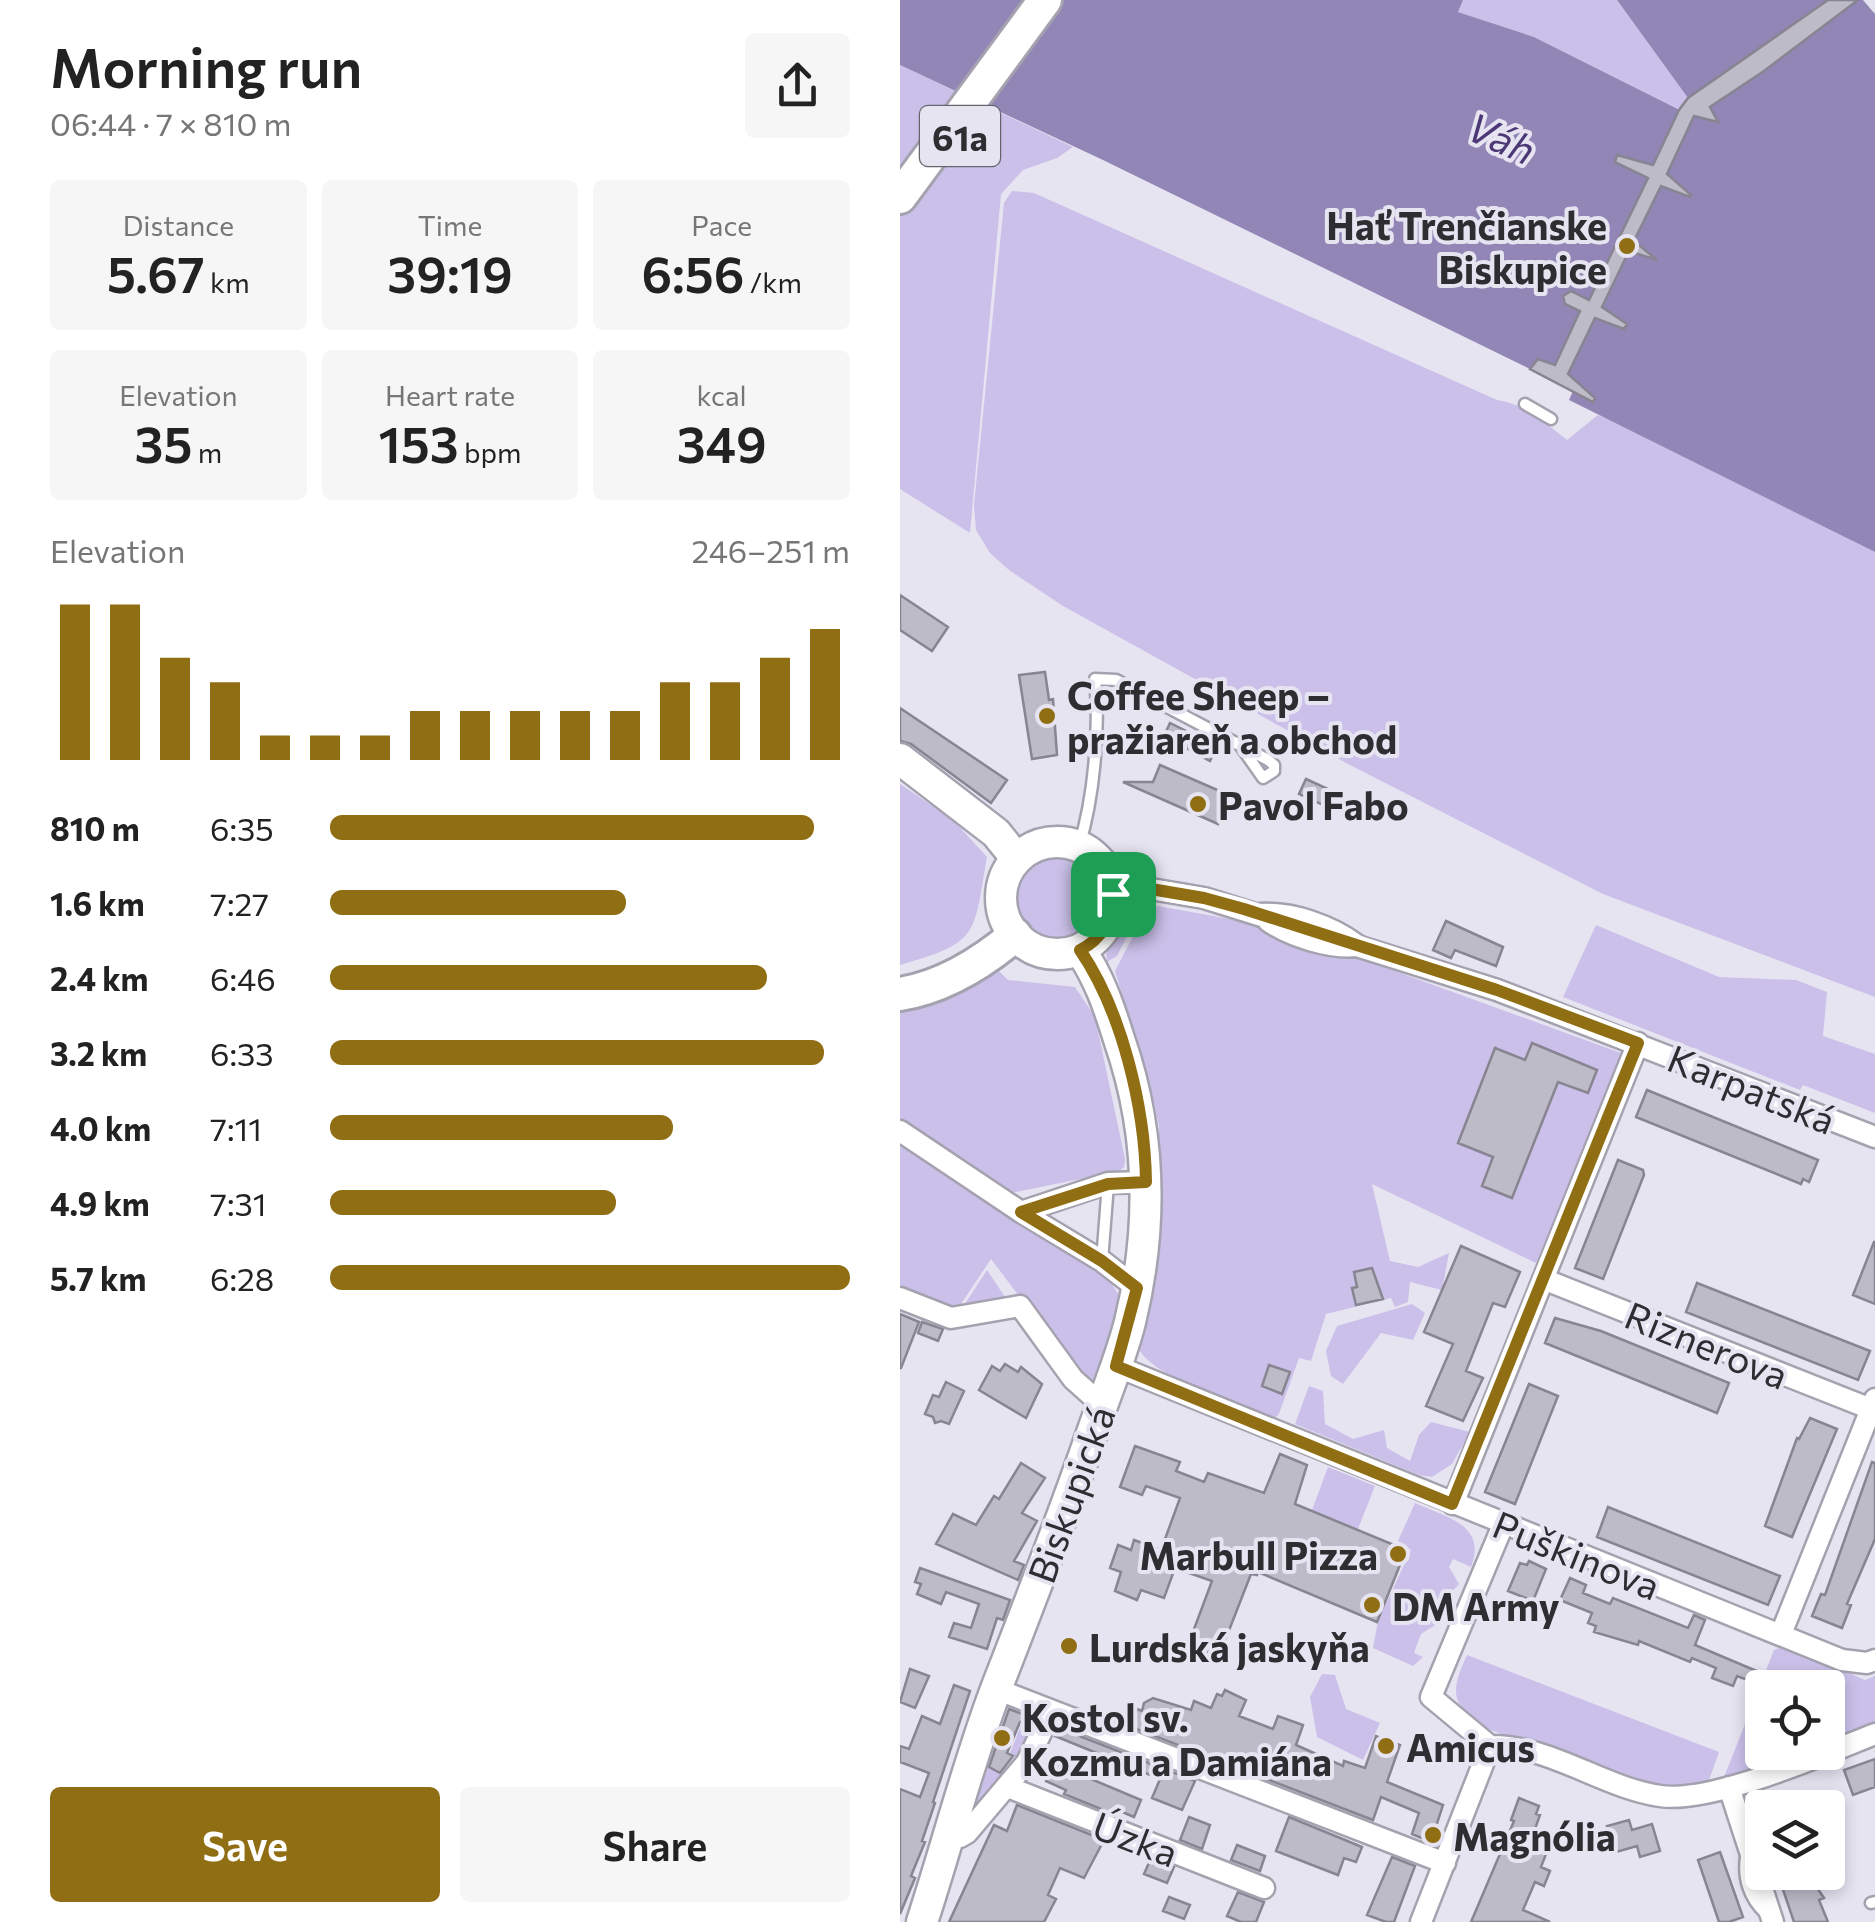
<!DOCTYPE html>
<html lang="en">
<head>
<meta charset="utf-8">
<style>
	:root { --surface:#fff; --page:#f6f6f6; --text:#222; --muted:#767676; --accent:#906e13 }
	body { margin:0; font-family:Commissioner,sans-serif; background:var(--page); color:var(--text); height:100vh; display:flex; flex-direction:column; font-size:38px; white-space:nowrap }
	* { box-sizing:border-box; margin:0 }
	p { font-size:32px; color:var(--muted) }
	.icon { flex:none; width:55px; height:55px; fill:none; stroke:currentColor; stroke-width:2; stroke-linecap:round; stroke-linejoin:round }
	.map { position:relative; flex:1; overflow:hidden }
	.side { display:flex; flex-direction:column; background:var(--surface); width:900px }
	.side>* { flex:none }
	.tools { position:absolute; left:845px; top:1670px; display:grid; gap:20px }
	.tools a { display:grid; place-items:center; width:100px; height:100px; border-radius:10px; background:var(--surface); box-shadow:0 5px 15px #0003; font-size:50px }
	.pin { position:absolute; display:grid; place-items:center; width:85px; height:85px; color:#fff; margin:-42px; border-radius:20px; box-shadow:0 5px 15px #0006 }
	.round { display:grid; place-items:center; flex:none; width:105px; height:105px; border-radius:10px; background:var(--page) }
	.summary { display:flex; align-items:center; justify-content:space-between; height:170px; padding:0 50px }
	h1 { font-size:55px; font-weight:600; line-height:75px }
	.stats { display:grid; grid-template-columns:repeat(3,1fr); gap:15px; height:170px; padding:10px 50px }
	.stats div { display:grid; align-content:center; border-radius:10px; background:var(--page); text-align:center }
	.stats b { font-size:50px; font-weight:600 }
	.stats small { font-size:28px; font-weight:400 }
	.stats p { font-size:28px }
	.chart { height:280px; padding:20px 50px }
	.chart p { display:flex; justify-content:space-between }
	.chart svg { width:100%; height:180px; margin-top:10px; stroke:var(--accent); stroke-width:6 }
	.primary-button { display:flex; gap:20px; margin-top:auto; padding:20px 50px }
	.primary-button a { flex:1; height:115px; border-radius:10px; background:var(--accent); color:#fff; font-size:40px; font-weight:600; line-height:115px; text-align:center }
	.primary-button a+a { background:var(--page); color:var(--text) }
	ul { padding:0 50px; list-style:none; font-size:32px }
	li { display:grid; grid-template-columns:160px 120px 1fr; align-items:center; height:75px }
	li i { height:25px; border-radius:12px; background:var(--accent) }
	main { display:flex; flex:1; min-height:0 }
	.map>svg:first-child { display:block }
	.green { fill:#cac0e9 }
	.water { fill:#9186b5 }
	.building { fill:#bebbc8; stroke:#888592; stroke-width:2.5 }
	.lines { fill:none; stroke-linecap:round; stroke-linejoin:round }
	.lane-casing { stroke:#a5a2af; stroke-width:15 }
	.street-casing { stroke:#a5a2af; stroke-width:25 }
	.secondary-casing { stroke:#a5a2af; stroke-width:35 }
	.primary-casing { stroke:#a5a2af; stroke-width:38 }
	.lane { stroke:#fff; stroke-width:10 }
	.street { stroke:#fff; stroke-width:20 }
	.secondary { stroke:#fff; stroke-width:30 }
	.primary { stroke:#fff; stroke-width:32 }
	.route-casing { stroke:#fff; stroke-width:20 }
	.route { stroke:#906e13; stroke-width:12 }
	.poi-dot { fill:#906e13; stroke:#e7e4f2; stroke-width:4 }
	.labels { text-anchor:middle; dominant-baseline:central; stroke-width:8; stroke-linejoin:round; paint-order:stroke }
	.shield { fill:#e7e4f2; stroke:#66646c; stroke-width:2.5 }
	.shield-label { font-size:35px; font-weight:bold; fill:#2e2d32 }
	.poi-label { font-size:38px; font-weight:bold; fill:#2e2d32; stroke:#e7e4f2; text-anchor:start }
	.street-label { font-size:38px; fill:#2e2d32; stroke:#e7e4f2 }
	.water-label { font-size:40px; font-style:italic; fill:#4b3875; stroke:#e7e4f2 }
</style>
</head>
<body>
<main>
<section class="side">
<div class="summary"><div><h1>Morning run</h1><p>06:44 · 7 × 810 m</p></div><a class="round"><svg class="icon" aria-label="share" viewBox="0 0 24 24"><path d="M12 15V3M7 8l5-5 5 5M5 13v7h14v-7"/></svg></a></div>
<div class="stats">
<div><p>Distance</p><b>5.67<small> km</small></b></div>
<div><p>Time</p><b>39:19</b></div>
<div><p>Pace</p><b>6:56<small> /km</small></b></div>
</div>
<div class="stats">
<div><p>Elevation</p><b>35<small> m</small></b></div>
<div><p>Heart rate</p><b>153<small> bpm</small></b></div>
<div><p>kcal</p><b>349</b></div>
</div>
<div class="chart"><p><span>Elevation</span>246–251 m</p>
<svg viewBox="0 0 160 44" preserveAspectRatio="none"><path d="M5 44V6M15 44V6M25 44V19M35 44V25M45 44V38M55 44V38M65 44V38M75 44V32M85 44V32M95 44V32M105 44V32M115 44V32M125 44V25M135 44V25M145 44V19M155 44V12"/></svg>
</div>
<ul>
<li><b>810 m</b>6:35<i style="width:93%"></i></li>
<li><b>1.6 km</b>7:27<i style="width:57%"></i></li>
<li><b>2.4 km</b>6:46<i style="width:84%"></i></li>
<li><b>3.2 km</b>6:33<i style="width:95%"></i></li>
<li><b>4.0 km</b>7:11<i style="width:66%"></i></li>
<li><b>4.9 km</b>7:31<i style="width:55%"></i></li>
<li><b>5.7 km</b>6:28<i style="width:100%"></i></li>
</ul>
<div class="primary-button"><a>Save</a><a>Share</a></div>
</section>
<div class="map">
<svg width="975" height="1922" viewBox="0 0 975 1922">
	<rect width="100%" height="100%" fill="#e7e4f2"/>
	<!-- green -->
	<path class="green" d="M563 0H717L788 98 791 115 634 37 558 12Z
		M0 65 173 147 157 158 123 170 101 194 70 533 0 489Z
		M112 191 134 193 597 400C626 404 645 423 667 440L698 415 727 427 975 552V997L703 894 448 764 163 606 109 570 90 553 76 530 74 505 104 203Z
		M0 784 53 820 87 857C73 935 81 942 0 965Z
		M113 897a45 45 0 1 1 90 0a45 45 0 1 1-90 0Z
		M243 904 217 956 207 962C203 935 220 916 243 904Z
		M258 906 352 923C376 941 429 959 459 958L721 1053 661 1211 636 1263 472 1184 490 1261 518 1267 549 1253 542 1290 510 1282 508 1302 495 1307 491 1298 426 1314 411 1361 399 1358 379 1414 375 1418C342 1404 254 1379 239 1349L258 1246 259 1126 252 1093 215 971 245 913Z
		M696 925 819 977 896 980 927 992 923 1036 975 1054V1113L903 1085 900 1090 663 997Z
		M97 969 108 980 175 987 195 1017 225 1159 224 1167 219 1171 106 1194 0 1119V1012Z
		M0 1144 209 1280 219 1295 218 1310 192 1393 91 1259 55 1313 0 1292Z
		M87 1270 109 1303 59 1313Z
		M512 1304 525 1313 513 1340 481 1333 443 1384 431 1376 426 1351 437 1326Z
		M409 1386 423 1391 425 1424 453 1439 484 1430 487 1448 510 1461 519 1435 531 1422 570 1432 552 1464 532 1477 519 1475 395 1424Z
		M428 1467 475 1486 458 1529 412 1510Z
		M515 1503C547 1518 587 1524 571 1567L553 1559 549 1567 559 1584 536 1609 540 1622 521 1634 514 1653 523 1657 513 1666 473 1648 478 1621 511 1550 498 1541Z
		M886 1645 965 1680 975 1676V1731L928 1748V1688H862V1752L914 1753 821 1785 874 1650Z
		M567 1655 819 1752 804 1794H753L586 1728C550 1705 550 1692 567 1655Z
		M422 1674 435 1675 446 1709 480 1723 463 1760 417 1737 410 1697Z
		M128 1709 137 1718 110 1779 64 1833 82 1765 106 1775 115 1757 110 1753 122 1723 131 1720Z"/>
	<!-- water -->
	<path class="water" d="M0 0H563L558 12 634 37 790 115 788 98 717 0H963L975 14V552L669 400 673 391 630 369 203 160 0 65Z"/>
	<!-- building -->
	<path class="building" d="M928 0H958L864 71 810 107 818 122 794 116 767 174 791 195 790 197 761 186 734 241 757 260 729 251 702 307 727 324 724 329 695 318 668 374 695 398 693 402 630 369 638 359 655 365 680 311 665 304 663 296 671 291 689 300 748 178 715 162 717 155 753 165 779 110 788 98Z
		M0 595 48 627 32 651 0 630Z
		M145 672 149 700 153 699 157 755 132 759 119 675Z
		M0 708 107 780 91 803 11 744 0 741Z
		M270 723 317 746 310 761 264 736Z
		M260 765 331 796 318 824 223 782H253Z
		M406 779 439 794 432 809 399 794Z
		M546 921 603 947 596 966 555 950 551 958 533 950Z
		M632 1043 697 1070 688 1093 658 1082 612 1198 582 1186 593 1157 558 1143 595 1048 625 1060Z
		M747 1090 918 1160 909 1182 903 1179 901 1184 736 1117Z
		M718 1160 743 1170 744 1175 703 1279 675 1268Z
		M974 1242H975V1304L953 1295Z
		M561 1246 620 1272 605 1307 593 1303 566 1371 583 1378 563 1421 526 1406 553 1344 524 1332Z
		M472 1268 483 1299 456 1305 452 1288 457 1287 454 1272Z
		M797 1283 970 1351 958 1380 786 1312Z
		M0 1314 19 1322 1 1368H0Z
		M655 1318 701 1331 829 1383 817 1413 645 1343Z
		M22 1322 43 1329 38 1341 18 1333Z
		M105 1364 118 1372 121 1367 142 1384 126 1418 79 1390 92 1366 100 1371Z
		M369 1365 390 1372 382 1394 362 1386Z
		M46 1382 64 1391 49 1424 41 1421 35 1423 33 1417 25 1414 33 1395 39 1397Z
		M629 1384 658 1396 615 1504 585 1492Z
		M910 1418 937 1429 892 1537 865 1526 897 1438 899 1439Z
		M235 1446 280 1462 276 1471 304 1482 308 1473 364 1493 380 1454 407 1465 395 1504 506 1550 477 1622 358 1572 357 1575 351 1574 319 1656 287 1648 312 1581 275 1568 264 1598 241 1590 237 1600 215 1591 221 1572 210 1568 218 1545 231 1550 234 1540 261 1550 280 1498 246 1486 242 1495 220 1487Z
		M972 1462 975 1463V1539L947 1604 951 1605 942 1628 912 1616 921 1594 925 1595Z
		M121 1463 145 1478 122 1513 137 1521 114 1561 124 1565 118 1580 36 1544 53 1514 76 1525 94 1496 99 1499Z
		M708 1507 880 1576 868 1605 697 1537Z
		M629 1561 646 1569 633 1601 608 1591 620 1563 627 1565Z
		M20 1568 110 1600 103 1620 97 1618 87 1649 49 1637 54 1623 71 1628 79 1604 46 1592 41 1604 17 1594 21 1584 15 1582Z
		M670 1578 686 1585 683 1593 710 1604 713 1598 788 1628 794 1615 805 1620 795 1645 866 1675 861 1685 837 1676 833 1686 812 1678 816 1668 792 1658 790 1662 739 1641 738 1645 694 1632 696 1626 688 1623 692 1613 660 1600Z
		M10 1669 29 1676 15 1708 0 1702Z
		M54 1685 70 1691 33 1802 35 1803 22 1841 25 1842 11 1876 15 1878 0 1914V1789L20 1797 29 1773 0 1762V1746L9 1749 22 1716 40 1724Z
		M325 1690 346 1700 339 1716 373 1729 378 1716 403 1725 396 1745 443 1766 444 1761 465 1768 476 1736 500 1745 487 1782 543 1805 531 1842 512 1834 519 1813 481 1797 473 1820 231 1727 237 1709 242 1711 244 1703 253 1698 291 1710 294 1701 311 1708 317 1694 322 1696Z
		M109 1709 133 1718 120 1722 107 1753 113 1756 100 1773 89 1767Z
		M159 1728 295 1781 282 1810 252 1798 260 1779 155 1736Z
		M975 1759V1787L953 1795 944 1770Z
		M153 1763 241 1800 234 1817 220 1811 218 1816 164 1794 166 1790 146 1781Z
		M881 1792 887 1808H850L849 1803Z
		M619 1798 639 1806 636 1814 640 1815 629 1846 646 1854 641 1867 650 1871 644 1886 635 1882 623 1910 650 1922H571L614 1821 611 1820Z
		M117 1805 204 1840 184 1878 160 1868 148 1895 156 1899 144 1922H49L94 1825 107 1831Z
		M289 1817 310 1825 302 1849 280 1840Z
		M389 1817 462 1847 456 1862 444 1858 438 1875 376 1851Z
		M729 1820 732 1830 752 1824 760 1851 740 1857 737 1846 716 1852 707 1826Z
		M337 1845 365 1856 360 1871 331 1860Z
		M820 1852 843 1917 829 1922H819L798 1860Z
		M492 1857 515 1866 494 1922H486L467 1915Z
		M251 1858 274 1867 267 1883 244 1874Z
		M877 1872H906L924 1898 919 1900 928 1922H894Z
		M338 1892 364 1902 356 1922H341L327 1916Z
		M269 1897 290 1905 284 1919 263 1911Z"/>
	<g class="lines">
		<!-- lane casing -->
		<g class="lane-casing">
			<path id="lane" d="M625 404 651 419
				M179 846C194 798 200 729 195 679L216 680 368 760 374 765V771L363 778 342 748
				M360 909C394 907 433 921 460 941
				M365 925C388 941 429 954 457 951
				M202 1261 208 1184
				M846 1857C843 1878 849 1898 865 1913
				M971 1903 975 1902"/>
		</g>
		<!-- street casing -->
		<g class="street-casing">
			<path id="street" d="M213 894 245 888 304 898 597 990 975 1137
				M0 1131 121 1212 202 1261 237 1288
				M121 1212 208 1183 246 1182
				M643 1279 971 1409
				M0 1298 51 1318 120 1306 173 1379 202 1405
				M216 1366 942 1660 967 1663 975 1660
				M553 1504 738 1043
				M881 1634 975 1399
				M96 1689 545 1863
				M590 1746C651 1745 701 1787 760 1796 811 1804 924 1754 975 1734
				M108 1787 364 1888
				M829 1787 873 1922
				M50 1836 60 1837 67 1833 127 1762 151 1712
				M521 1922 590 1746 531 1697 603 1525"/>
		</g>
		<!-- secondary casing -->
		<g class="secondary-casing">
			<path id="secondary" d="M0 759 96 833 117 859
				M101 898a56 56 0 1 1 112 0a56 56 0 1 1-112 0Z
				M22 1922C48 1843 68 1762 98 1684 130 1602 162 1520 191 1436 204 1398 220 1361 230 1322 253 1227 251 1131 219 1039 209 1007 199 977 180 950"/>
		</g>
		<!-- primary casing -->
		<g class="primary-casing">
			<path id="primary" d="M0 197 145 0
				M0 994C44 987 82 963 115 935"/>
		</g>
		<!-- lane -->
		<use href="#lane" class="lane"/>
		<!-- street -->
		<use href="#street" class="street"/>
		<!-- secondary -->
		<use href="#secondary" class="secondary"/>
		<!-- primary -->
		<use href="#primary" class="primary"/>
	</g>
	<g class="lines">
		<!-- route casing -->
		<g class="route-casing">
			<path id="route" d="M245 888 304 898 344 909 597 990 738 1043 552 1504 216 1366 237 1288 202 1261 121 1212 208 1184 246 1182C245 1108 222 1011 180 950 202 939 213 919 213 894Z"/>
		</g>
		<!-- route -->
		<use href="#route" class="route"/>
	</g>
	<!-- markers -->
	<g class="poi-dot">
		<circle cx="727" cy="246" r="10"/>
		<circle cx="147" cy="716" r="10"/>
		<circle cx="298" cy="804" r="10"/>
		<circle cx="498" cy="1554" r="10"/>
		<circle cx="472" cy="1605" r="10"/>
		<circle cx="169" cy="1646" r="10"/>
		<circle cx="102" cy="1738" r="10"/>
		<circle cx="486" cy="1746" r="10"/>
		<circle cx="533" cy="1835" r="10"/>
	</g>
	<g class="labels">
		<!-- shield labels -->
		<rect class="shield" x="20" y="106" width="80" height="60" rx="8"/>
		<g class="shield-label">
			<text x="60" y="136">61a</text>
		</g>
		<!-- poi labels -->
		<g class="poi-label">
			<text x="707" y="224" text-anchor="end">Hať Trenčianske<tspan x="707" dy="44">Biskupice</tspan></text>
			<text x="167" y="694">Coffee Sheep –<tspan x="167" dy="44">pražiareň a obchod</tspan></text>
			<text x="318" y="804">Pavol Fabo</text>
			<text x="478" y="1554" text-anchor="end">Marbull Pizza</text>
			<text x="492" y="1605">DM Army</text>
			<text x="189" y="1646">Lurdská jaskyňa</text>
			<text x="122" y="1716">Kostol sv.<tspan x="122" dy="44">Kozmu a Damiána</tspan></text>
			<text x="506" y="1746">Amicus</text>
			<text x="553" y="1835">Magnólia</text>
		</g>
		<!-- street labels -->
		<g class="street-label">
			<text transform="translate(852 1088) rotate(22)">Karpatská</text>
			<text transform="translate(807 1344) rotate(22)">Riznerova</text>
			<text transform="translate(170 1494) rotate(-70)">Biskupická</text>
			<text transform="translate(677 1554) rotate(22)">Puškinova</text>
			<text transform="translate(236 1838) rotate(21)">Úzka</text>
		</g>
		<!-- water labels -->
		<g class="water-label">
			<text transform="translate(602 137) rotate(24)">Váh</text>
		</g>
	</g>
</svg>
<div class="tools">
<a><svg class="icon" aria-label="locate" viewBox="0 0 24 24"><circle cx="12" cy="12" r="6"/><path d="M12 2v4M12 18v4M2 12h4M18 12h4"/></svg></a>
<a><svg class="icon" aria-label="layers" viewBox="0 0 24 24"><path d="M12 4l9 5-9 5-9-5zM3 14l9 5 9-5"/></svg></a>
</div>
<div class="pin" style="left:213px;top:894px;background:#1e9e55"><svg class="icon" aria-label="arrive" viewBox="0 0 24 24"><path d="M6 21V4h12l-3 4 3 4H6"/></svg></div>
</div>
</main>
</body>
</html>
